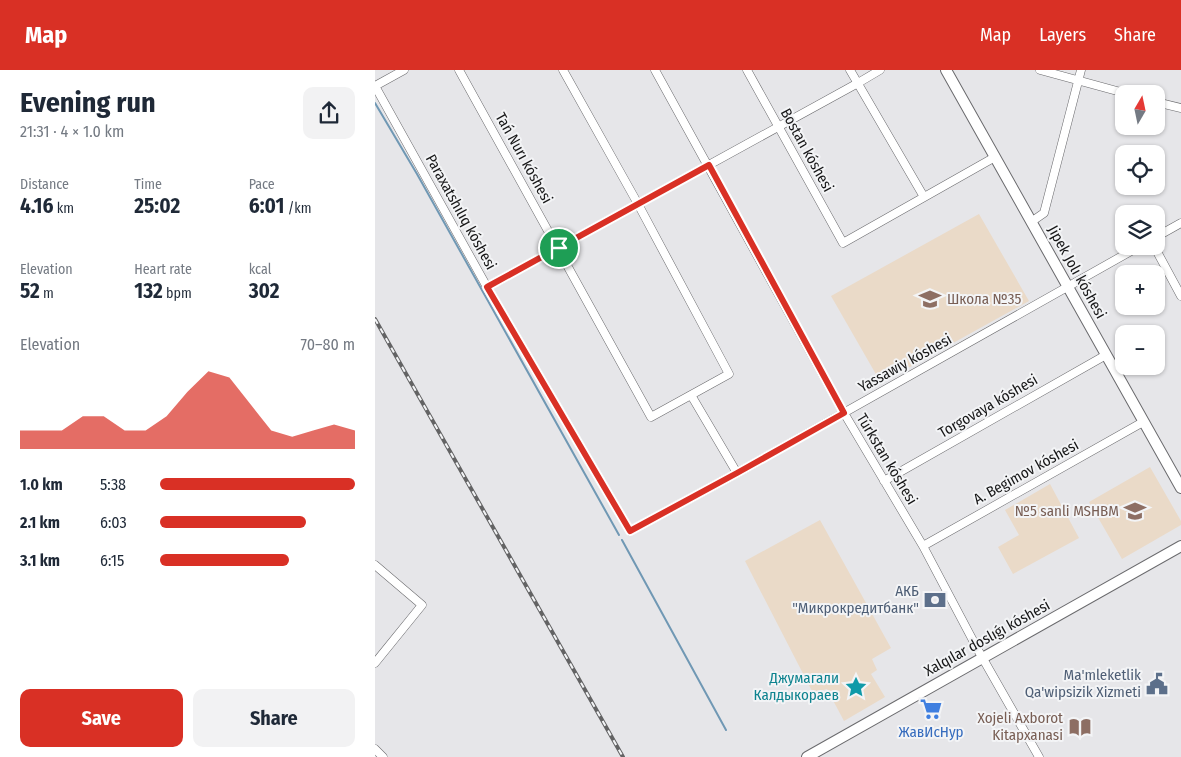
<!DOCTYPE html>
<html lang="en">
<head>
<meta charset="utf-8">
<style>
	:root { --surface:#fff; --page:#f2f2f3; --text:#1f2937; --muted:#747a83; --accent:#d93025 }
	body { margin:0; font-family:"Fira Sans Condensed",sans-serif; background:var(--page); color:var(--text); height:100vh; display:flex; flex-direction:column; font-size:19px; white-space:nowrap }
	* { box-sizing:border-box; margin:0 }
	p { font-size:16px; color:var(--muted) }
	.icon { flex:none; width:28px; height:28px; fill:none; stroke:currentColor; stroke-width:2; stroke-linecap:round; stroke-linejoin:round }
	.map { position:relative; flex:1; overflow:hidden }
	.details { display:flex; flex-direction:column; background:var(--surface); width:375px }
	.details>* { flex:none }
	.needle { width:32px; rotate:9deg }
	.fabs { position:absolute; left:740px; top:15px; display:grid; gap:10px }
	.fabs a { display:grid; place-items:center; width:50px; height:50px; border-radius:10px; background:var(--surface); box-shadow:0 1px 4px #0004; font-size:25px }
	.pin { position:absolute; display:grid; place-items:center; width:42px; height:42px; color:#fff; margin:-21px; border:2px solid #fff; border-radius:50%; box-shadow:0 1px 5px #0007 }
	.round { display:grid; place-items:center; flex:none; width:52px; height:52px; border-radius:10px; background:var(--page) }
	.overview { display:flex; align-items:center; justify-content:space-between; height:85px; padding:0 20px }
	h1 { font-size:28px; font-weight:700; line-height:38px }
	.stats { display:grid; grid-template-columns:repeat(3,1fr); gap:8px; height:85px; padding:5px 20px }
	.stats div { display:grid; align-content:center }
	.stats b { font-size:21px; font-weight:700 }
	.stats small { font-size:14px; font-weight:400 }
	.stats p { font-size:14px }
	.chart { height:140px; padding:10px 20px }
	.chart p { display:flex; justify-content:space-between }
	.chart svg { width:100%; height:90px; margin-top:5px; fill:var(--accent); opacity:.7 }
	.button { display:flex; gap:10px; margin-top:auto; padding:10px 20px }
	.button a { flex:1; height:58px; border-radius:10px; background:var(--accent); color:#fff; font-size:20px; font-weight:700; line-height:58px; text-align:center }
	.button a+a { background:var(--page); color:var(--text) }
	ul { padding:0 20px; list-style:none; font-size:16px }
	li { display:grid; grid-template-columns:80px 60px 1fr; align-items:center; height:38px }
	li i { height:12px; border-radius:6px; background:var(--accent) }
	header { display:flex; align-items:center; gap:30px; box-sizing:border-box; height:70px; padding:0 25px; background:var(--accent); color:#fff }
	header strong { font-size:24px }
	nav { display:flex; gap:28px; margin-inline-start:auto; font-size:18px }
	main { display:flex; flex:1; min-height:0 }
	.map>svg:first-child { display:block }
	.education { fill:#eadac8 }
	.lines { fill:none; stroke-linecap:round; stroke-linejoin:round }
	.stream { stroke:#7098b4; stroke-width:2 }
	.minor-casing { stroke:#6a6a6d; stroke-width:9 }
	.tertiary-casing { stroke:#6a6a6d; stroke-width:12 }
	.minor { stroke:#fff; stroke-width:8 }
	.tertiary { stroke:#fff; stroke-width:10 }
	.rail-casing { stroke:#636364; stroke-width:4 }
	.rail { stroke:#f3f4f6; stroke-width:2; stroke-dasharray:5.5; stroke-linecap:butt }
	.route-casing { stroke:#fff; stroke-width:10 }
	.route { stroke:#d93025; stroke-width:6 }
	.labels { text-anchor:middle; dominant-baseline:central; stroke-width:4; stroke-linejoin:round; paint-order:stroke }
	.street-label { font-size:15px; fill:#161617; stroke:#f3f4f6 }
	.education-label { font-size:15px; fill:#785e54; stroke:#f3f4f6; text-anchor:end }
	.service-label { font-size:15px; fill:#4e5e75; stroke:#f3f4f6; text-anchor:end }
	.culture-label { font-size:15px; fill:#0d838f; stroke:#f3f4f6; text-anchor:end }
	.shop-label { font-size:15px; fill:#366cbe; stroke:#f3f4f6 }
</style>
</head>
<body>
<header>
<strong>Map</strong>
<nav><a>Map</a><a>Layers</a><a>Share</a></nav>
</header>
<main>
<section class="details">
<div class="overview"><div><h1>Evening run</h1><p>21:31 · 4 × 1.0 km</p></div><a class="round"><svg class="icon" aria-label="share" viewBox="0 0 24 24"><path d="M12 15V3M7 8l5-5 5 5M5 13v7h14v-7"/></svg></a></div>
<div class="stats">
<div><p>Distance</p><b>4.16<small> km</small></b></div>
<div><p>Time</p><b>25:02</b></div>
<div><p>Pace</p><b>6:01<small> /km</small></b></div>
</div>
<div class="stats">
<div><p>Elevation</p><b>52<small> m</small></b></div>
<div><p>Heart rate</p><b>132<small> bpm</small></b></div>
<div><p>kcal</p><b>302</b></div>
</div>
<div class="chart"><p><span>Elevation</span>70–80 m</p>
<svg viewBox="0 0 160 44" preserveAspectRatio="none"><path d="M0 44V35L10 35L20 35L30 28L40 28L50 35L60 35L70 28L80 16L90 6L100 9L110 22L120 35L130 38L140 35L150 32L160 35V44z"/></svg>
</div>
<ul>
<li><b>1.0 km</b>5:38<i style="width:100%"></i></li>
<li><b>2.1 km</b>6:03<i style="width:75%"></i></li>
<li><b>3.1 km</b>6:15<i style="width:66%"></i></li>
</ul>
<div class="button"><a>Save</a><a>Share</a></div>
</section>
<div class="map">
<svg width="806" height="687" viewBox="0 0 806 687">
	<rect width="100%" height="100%" fill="#e6e6e9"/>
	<!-- education -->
	<path class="education" d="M604 144 654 231 506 313 456 226Z
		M775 397 806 451V455L747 489 714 432Z
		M675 414 704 468 638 504 623 477 644 465 630 440Z
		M445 450 516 578 497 589 502 600 496 604 510 627 469 651 452 619 438 623 370 491Z"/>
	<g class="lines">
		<!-- stream -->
		<path class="stream" d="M0 33 42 104 244 465
			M247 470 351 660"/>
		<!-- minor casing -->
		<g class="minor-casing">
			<path id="minor" d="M84 0 276 347 354 304 263 134 188 0
				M280 0 469 343 548 476 603 580 664 687
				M372 0 468 173 620 87
				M475 0 549 127
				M665 0 753 24
				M0 16 112 217 255 461 362 403 765 176
				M0 16 29 0
				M781 32 806 38
				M656 152 669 143 706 0
				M781 167 806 153
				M779 176 806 226
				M112 217 483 13 505 0
				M316 325 362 403
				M509 411 731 285
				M548 476 768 352
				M0 495 47 535 0 593
				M0 679 8 687"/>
		</g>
		<!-- tertiary casing -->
		<g class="tertiary-casing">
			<path id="tertiary" d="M571 0 806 418
				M432 687 806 476"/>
		</g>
		<!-- minor -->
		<use href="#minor" class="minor"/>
		<!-- tertiary -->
		<use href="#tertiary" class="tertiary"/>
		<!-- rail casing -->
		<g class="rail-casing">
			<path id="rail" d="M0 249 248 687"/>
		</g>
		<!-- rail -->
		<use href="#rail" class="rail"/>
	</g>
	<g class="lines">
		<!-- route casing -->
		<g class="route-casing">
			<path id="route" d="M334 95 469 343 362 403 255 461 112 217Z"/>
		</g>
		<!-- route -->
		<use href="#route" class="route"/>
	</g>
	<!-- icons -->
	<defs>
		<g id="school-bare" transform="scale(1.725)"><path d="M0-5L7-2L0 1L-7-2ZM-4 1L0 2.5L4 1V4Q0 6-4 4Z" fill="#8d6e63" stroke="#f3f4f6" stroke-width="2.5" paint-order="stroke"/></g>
		<g id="bank-bare" transform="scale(1.725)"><path d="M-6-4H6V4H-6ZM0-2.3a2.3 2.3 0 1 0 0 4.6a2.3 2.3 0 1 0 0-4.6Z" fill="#5c6f8a" stroke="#f3f4f6" stroke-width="2.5" paint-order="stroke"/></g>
		<g id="civic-bare" transform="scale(1.725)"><path d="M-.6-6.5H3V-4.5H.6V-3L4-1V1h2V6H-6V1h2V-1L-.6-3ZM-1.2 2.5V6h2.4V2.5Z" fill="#5c6f8a" stroke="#f3f4f6" stroke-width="2.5" paint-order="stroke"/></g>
		<g id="sight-bare" transform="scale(1.725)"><path d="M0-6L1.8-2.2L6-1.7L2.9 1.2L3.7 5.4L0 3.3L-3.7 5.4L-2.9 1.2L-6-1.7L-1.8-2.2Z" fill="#0f9aa8" stroke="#f3f4f6" stroke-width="2.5" paint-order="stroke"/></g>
		<g id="supermarket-bare" transform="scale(1.725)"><path d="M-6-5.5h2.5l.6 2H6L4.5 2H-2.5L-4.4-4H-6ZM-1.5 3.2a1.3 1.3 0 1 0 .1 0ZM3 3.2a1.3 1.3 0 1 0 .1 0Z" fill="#3f7fe0" stroke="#f3f4f6" stroke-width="2.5" paint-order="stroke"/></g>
		<g id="library-bare" transform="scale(1.725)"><path d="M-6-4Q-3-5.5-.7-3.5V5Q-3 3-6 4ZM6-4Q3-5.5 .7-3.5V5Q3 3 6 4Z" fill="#8d6e63" stroke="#f3f4f6" stroke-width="2.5" paint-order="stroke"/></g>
	</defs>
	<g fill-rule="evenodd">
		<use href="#school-bare" x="555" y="229"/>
		<use href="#school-bare" x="760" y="441"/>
		<use href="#bank-bare" x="560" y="530"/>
		<use href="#civic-bare" x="782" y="614"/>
		<use href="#sight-bare" x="481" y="617"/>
		<use href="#supermarket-bare" x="556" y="639"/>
		<use href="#library-bare" x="705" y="657"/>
	</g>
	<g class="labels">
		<!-- street labels -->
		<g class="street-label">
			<text transform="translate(432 80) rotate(61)">Bostan kóshesi</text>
			<text transform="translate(149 88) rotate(61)">Tań Nurı kóshesi</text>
			<text transform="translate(86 142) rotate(61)">Paraxatshılıq kóshesi</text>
			<text transform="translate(702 202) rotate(61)">Jipek Jolı kóshesi</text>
			<text transform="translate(530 293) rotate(-29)">Yassawiy kóshesi</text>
			<text transform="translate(613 336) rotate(-30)">Torgovaya kóshesi</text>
			<text transform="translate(512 389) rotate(59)">Túrkstan kóshesi</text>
			<text transform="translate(651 402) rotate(-29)">A. Begimov kóshesi</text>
			<text transform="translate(612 568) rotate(-29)">Xalqılar doslıǵı kóshesi</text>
		</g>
		<!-- education labels -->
		<g class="education-label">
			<text x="572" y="229" text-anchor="start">Школа №35</text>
			<text x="744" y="441">№5 sanli MSHBM</text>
			<text x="688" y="648">Xojeli Axborot<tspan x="688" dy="17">Kitapxanasi</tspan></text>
		</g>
		<!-- service labels -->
		<g class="service-label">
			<text x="544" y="521">АКБ<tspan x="544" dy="17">"Микрокредитбанк"</tspan></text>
			<text x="766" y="605">Ma'mleketlik<tspan x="766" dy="17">Qa'wipsizik Xizmeti</tspan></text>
		</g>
		<!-- culture labels -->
		<g class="culture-label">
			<text x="464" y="608">Джумагали<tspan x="464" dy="17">Калдыкораев</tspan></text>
		</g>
		<!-- shop labels -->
		<g class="shop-label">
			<text x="556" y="662">ЖавИсНур</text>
		</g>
	</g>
</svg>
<div class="fabs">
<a><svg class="needle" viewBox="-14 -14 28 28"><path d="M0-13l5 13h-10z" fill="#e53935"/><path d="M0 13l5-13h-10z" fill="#747a83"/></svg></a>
<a><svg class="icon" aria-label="locate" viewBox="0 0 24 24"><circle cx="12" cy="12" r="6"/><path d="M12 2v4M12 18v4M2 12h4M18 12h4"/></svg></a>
<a><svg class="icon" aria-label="layers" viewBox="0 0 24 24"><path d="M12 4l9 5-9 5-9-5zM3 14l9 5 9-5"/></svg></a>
<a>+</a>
<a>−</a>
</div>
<div class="pin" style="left:184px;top:178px;background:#1e9e55"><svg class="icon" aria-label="arrive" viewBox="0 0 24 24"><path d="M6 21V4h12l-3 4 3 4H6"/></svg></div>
</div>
</main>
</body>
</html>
